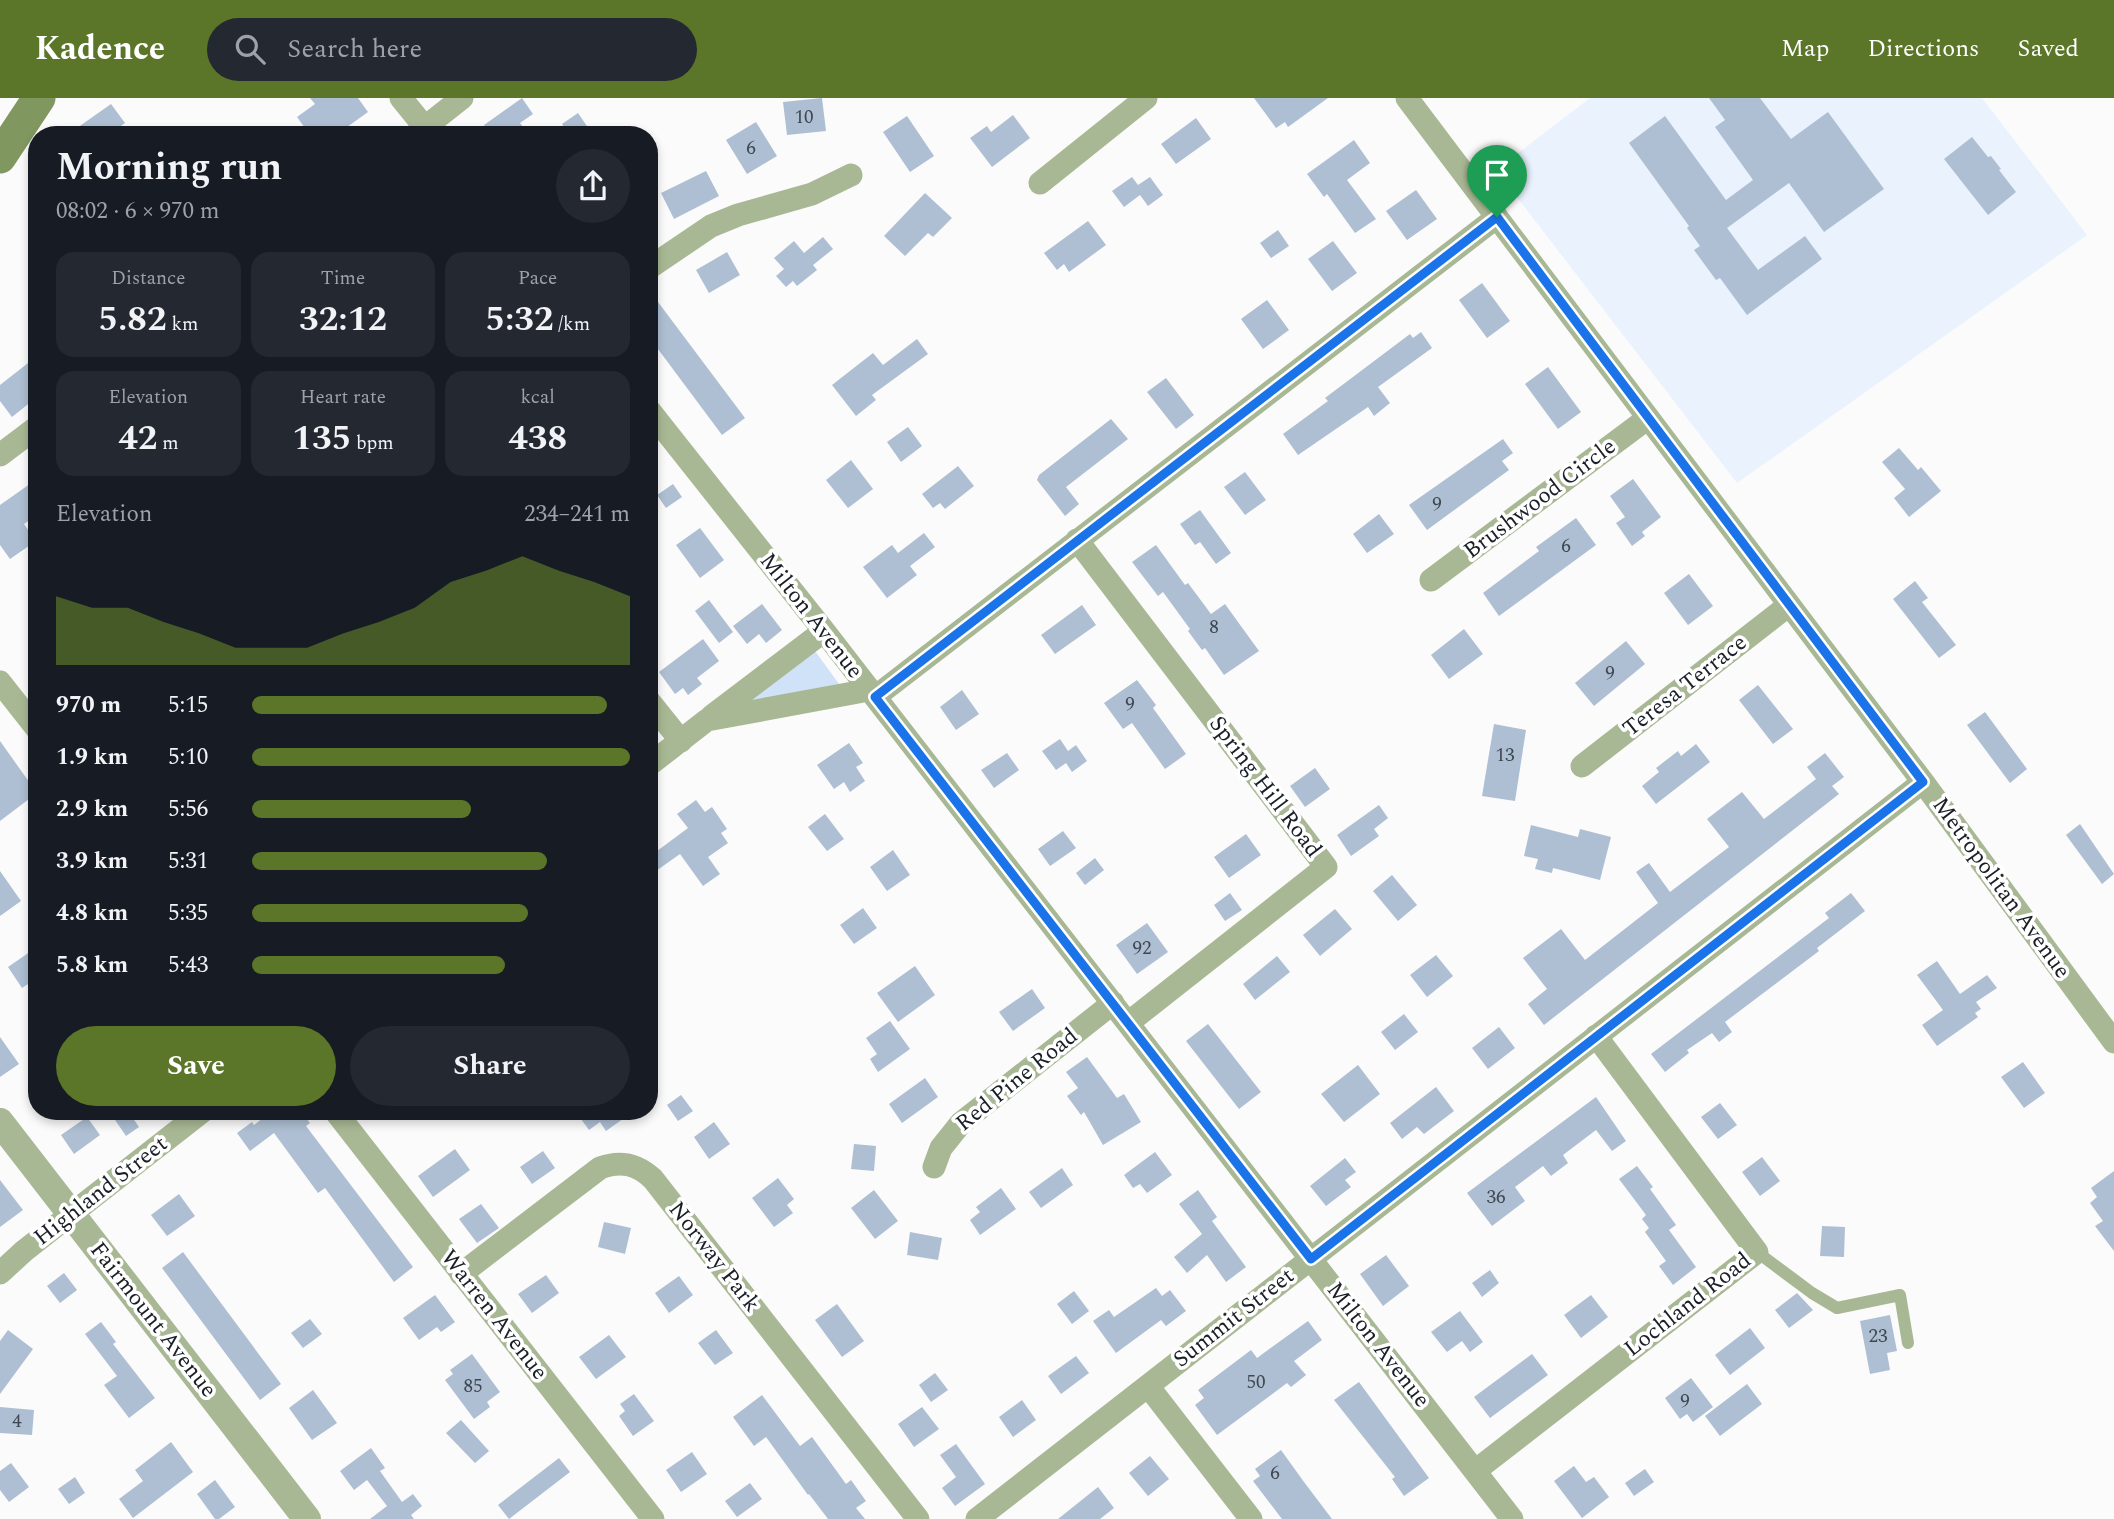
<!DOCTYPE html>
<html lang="en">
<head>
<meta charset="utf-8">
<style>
	:root { --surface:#171b24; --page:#242831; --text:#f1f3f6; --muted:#9ea1a6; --accent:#5b7529 }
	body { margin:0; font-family:Spectral,serif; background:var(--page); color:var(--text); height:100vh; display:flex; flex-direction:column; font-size:26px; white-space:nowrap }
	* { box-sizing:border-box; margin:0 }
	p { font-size:23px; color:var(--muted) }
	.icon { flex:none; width:38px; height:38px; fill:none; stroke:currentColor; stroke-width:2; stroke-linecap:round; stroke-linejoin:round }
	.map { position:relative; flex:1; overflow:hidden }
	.panel { position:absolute; left:28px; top:28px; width:630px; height:994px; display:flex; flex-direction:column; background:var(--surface); border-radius:28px; box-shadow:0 4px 10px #0003 }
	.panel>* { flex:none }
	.pin { position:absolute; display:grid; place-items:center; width:60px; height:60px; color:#fff; margin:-72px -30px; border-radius:50% 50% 50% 0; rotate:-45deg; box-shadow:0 0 7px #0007 }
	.pin .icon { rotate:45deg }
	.round { display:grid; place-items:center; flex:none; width:74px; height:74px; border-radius:37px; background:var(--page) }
	.headline { display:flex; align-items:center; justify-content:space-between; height:119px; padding:0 28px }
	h1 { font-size:38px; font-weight:700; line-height:52px }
	.figures { display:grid; grid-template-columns:repeat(3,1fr); gap:10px; height:119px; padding:7px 28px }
	.figures div { display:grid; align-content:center; border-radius:18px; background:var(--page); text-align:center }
	.figures b { font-size:35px; font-weight:700 }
	.figures small { font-size:19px; font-weight:400 }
	.figures p { font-size:19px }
	.chart { height:196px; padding:14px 28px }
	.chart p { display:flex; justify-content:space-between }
	.chart svg { width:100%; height:126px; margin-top:7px; fill:var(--accent); opacity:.7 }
	.cta { display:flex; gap:14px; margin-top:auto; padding:14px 28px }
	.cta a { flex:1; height:80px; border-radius:42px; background:var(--accent); color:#fff; font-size:28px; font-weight:700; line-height:80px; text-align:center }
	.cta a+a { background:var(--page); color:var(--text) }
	ul { padding:0 28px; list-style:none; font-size:23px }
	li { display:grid; grid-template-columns:112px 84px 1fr; align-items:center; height:52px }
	li i { height:18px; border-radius:9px; background:var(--accent) }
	header { display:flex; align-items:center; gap:42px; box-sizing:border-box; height:98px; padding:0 35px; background:var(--accent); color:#fff }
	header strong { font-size:33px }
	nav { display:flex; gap:38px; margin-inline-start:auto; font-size:24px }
	.search { width:490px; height:63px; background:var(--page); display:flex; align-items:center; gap:18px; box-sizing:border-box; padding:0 24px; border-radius:38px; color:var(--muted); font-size:26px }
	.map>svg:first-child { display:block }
	.built { fill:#e9f2fd }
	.green { fill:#cfe2f8 }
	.building { fill:#aebfd3 }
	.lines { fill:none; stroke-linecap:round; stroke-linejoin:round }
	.service { stroke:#a9b894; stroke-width:12 }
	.minor { stroke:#a9b894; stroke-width:23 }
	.tertiary { stroke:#a9b894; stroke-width:28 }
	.secondary { stroke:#819760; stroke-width:33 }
	.route-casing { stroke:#fff; stroke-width:14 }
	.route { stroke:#1a73e8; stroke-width:9 }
	.labels { text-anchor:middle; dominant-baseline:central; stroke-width:7; stroke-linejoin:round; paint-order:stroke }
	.number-label { font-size:19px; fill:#3e4751 }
	.street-label { font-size:23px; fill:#191f26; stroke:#fff }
</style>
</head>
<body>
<header>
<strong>Kadence</strong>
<div class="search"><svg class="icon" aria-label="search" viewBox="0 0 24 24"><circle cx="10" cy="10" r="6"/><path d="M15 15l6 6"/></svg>Search here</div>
<nav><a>Map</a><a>Directions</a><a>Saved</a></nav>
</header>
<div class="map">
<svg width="2114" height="1421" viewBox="0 0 2114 1421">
	<rect width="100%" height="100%" fill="#fbfbfb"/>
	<!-- built -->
	<path class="built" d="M1590 0H1982L2087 137 1737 385 1496 72Z"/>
	<!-- green -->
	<path class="green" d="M815 553 839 586 749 604Z"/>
	<!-- building -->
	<path class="building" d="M310 0H358L368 14 336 37H310L297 19 315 6Z
		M522 0 533 16 520 25 529 37H491L484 27Z
		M822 0 826 33 787 37 783 4Z
		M1254 0H1328L1288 29 1285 24 1276 30Z
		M1709 0H1760L1791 41 1828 14 1884 91 1824 134 1789 85 1727 130 1758 172 1805 138 1822 161 1747 217 1720 180 1716 182 1694 152 1700 148 1687 130 1689 128 1629 45 1665 18 1726 102 1753 82 1715 29 1725 22Z
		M111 6 125 25 109 37H67Z
		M578 15 593 37H569L562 26Z
		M1013 17 1030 40 992 69 970 40 987 28 991 34Z
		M907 18 934 58 910 74 883 34Z
		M1196 20 1211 41 1176 66 1161 46Z
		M756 24 777 58 747 76 726 42Z
		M1972 39 1988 59 1991 58 2001 71 1999 72 2016 94 1988 117 1944 61Z
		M1354 42 1370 65 1347 82 1376 121 1355 135 1327 96 1324 99 1307 76Z
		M706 73 719 98 674 121 661 95Z
		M1132 79 1138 87 1150 79 1163 97 1148 108 1140 97 1124 109 1112 93Z
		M1416 92 1437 121 1407 142 1386 113Z
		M925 95 952 120 933 139 928 135 905 158 884 138Z
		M1088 123 1106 147 1069 174 1064 166 1057 172 1044 155Z
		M1278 132 1289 148 1271 160 1260 145Z
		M823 139 833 151 813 167 817 172 797 188 793 183 786 189 776 178 784 171 774 160 794 143 804 155Z
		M1333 143 1357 175 1332 193 1308 161Z
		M727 154 740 177 709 195 696 172Z
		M1482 185 1510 223 1487 240 1459 202Z
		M649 192 745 320 722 337 649 239Z
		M1267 202 1289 232 1263 251 1241 221Z
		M1421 234 1432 250 1378 289 1390 305 1374 318 1368 309 1298 357 1283 336 1328 303 1325 300 1410 236 1413 240Z
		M917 241 928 256 872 297 876 302 856 318 832 287 873 255 883 267Z
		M37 258V299L12 319 0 303V287Z
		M1548 269 1581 314 1558 331 1525 286Z
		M1166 280 1194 317 1176 331 1147 294Z
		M1111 321 1128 341 1066 389 1079 406 1065 418 1037 382 1039 377Z
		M908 329 922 348 901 364 887 344Z
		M1503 341 1513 355 1502 363 1509 372 1427 432 1409 407Z
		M1899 350 1918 372 1921 369 1941 393 1909 419 1894 400 1905 391 1882 364Z
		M851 362 873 391 848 410 826 382Z
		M958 368 974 388 945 411 940 405 933 410 922 396Z
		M1245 374 1266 402 1245 417 1224 389Z
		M37 381V417L24 426 36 443 10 461 0 447V407Z
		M1633 381 1661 419 1642 434 1645 438 1632 448 1616 425 1625 419 1610 398Z
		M673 386 682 399 666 410 657 397Z
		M1200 412 1231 455 1216 466 1200 444 1195 447 1180 426Z
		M1379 416 1394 436 1367 455 1353 436Z
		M1576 420 1596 447 1499 518 1483 495 1539 453 1536 449Z
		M700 430 724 462 700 480 676 447Z
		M924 435 935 449 910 468 917 477 887 500 863 469 892 447 898 455Z
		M1156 447 1185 487 1188 485 1211 516 1225 506 1259 553 1224 577 1205 550 1202 552 1188 533 1190 531 1163 494 1158 498 1132 464Z
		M1689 476 1713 508 1688 527 1664 495Z
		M1915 483 1928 500 1922 504 1956 547 1939 560 1893 501Z
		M709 502 733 534 719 545 695 513Z
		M762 506 782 532 766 545 759 536 747 546 733 528Z
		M1082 507 1096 527 1055 556 1041 537Z
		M1464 531 1483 556 1449 581 1431 557Z
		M703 541 719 563 697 580 702 586 688 597 683 590 675 596 659 574Z
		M1626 543 1645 566 1594 608 1575 585Z
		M1137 582 1156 607 1153 610 1186 656 1165 671 1132 625 1123 631 1104 605Z
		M1758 587 1793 631 1773 646 1739 602Z
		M962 592 979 616 956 632 940 609Z
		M1985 614 2027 671 2010 685 1967 627Z
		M1494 626 1526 632 1515 703 1482 698Z
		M1060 641 1068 653 1076 647 1087 663 1072 674 1066 665 1056 672 1042 653Z
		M0 643 37 695 0 723Z
		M849 645 863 665 856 669 865 683 850 694 844 684 834 691 817 667Z
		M1696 646 1710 664 1656 706 1642 688 1659 674 1656 670 1678 653 1681 658Z
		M1007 655 1019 672 994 690 981 672Z
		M1825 655 1844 679 1832 688 1839 696 1544 927 1528 906 1547 891 1523 860 1561 831 1585 862 1658 805 1636 774 1649 765 1670 794 1729 749 1707 721 1742 694 1764 721 1816 681 1807 669Z
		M1315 670 1330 691 1305 709 1290 688Z
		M696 702 705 714 712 709 727 731 721 735 728 745 708 759 720 776 703 788 680 756 649 778V759L688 730 677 716Z
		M1379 707 1388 720 1374 731 1379 738 1351 758 1337 737Z
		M825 716 844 741 827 753 808 729Z
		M2080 726 2114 776 2102 786 2066 737Z
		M1531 727 1578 739 1580 731 1611 739 1600 782 1553 770 1552 775 1535 771 1538 761 1524 758Z
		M1063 733 1076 750 1050 768 1038 751Z
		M1246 736 1261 757 1229 780 1214 759Z
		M893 752 910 777 887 793 870 769Z
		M1095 760 1104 772 1085 787 1076 775Z
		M0 773 21 803 0 818Z
		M1392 777 1417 807 1398 823 1373 793Z
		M1230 795 1242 812 1225 823 1214 807Z
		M1851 795 1865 813 1817 850 1819 853 1725 924 1732 934 1719 944 1712 935 1687 952 1689 955 1665 974 1651 956 1829 820 1825 815Z
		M863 810 877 830 854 846 840 827Z
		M1335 811 1352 831 1320 858 1303 837Z
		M1147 825 1168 854 1137 876 1116 847Z
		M37 849V880L22 890 8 869Z
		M1436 857 1453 878 1427 899 1410 877Z
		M1277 858 1290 874 1255 902 1243 886Z
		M1937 863 1960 896 1987 877 1997 890 1976 904 1981 911 1975 915 1978 919 1937 948 1922 927 1943 912 1917 877Z
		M915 868 935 897 898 924 877 895Z
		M1032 891 1045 910 1013 933 999 914Z
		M1404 916 1418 934 1395 952 1381 934Z
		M890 923 910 951 878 974 870 961 877 956 866 940Z
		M1208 926 1261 994 1239 1011 1186 943Z
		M1499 929 1515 950 1488 971 1472 950Z
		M0 939 19 966 0 979Z
		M1087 959 1117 1000 1124 996 1141 1024 1103 1047 1084 1014 1081 1017 1067 998 1078 990 1066 974Z
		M2023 964 2045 995 2024 1010 2001 979Z
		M1358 967 1380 996 1344 1024 1321 996Z
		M925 980 938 999 902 1025 889 1006Z
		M1436 989 1454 1013 1424 1036 1417 1029 1402 1041 1390 1025Z
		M681 997 693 1013 678 1023 667 1007Z
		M1596 999 1626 1043 1612 1053 1596 1032 1563 1057 1568 1065 1551 1078 1543 1068 1515 1089 1525 1103 1492 1128 1467 1095Z
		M1720 1005 1737 1027 1718 1041 1701 1019Z
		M109 1013H128L139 1029 126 1038Z
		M272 1013H301L310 1025 306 1028 413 1169 394 1184 325 1090 318 1095 274 1035 250 1053 237 1035 252 1024 254 1027Z
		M575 1013H634L606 1033 600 1024 589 1032Z
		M87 1019 100 1037 74 1056 61 1037Z
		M714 1024 730 1046 709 1061 694 1039Z
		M854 1046 876 1048 874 1073 851 1071Z
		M455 1051 470 1072 433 1099 418 1078Z
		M543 1053 555 1070 532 1086 520 1069Z
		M1155 1054 1172 1077 1147 1095 1140 1086 1133 1090 1124 1077Z
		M1762 1059 1780 1083 1760 1098 1742 1074Z
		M1345 1060 1356 1074 1345 1082 1351 1089 1326 1108 1310 1088Z
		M1637 1068 1653 1089 1650 1091 1676 1127 1669 1132 1696 1169 1673 1187 1659 1168 1666 1163 1645 1134 1649 1130 1642 1121 1646 1117 1619 1081Z
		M1062 1070 1073 1087 1041 1110 1029 1094Z
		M2114 1073V1153L2095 1128 2103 1123 2090 1105 2097 1099 2091 1090Z
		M778 1080 794 1101 787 1107 793 1115 774 1129 752 1100Z
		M0 1082 23 1112 0 1129Z
		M1001 1090 1016 1111 980 1137 970 1122 980 1114 976 1109Z
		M874 1092 898 1123 875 1141 851 1110Z
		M1198 1092 1217 1119 1212 1123 1246 1169 1226 1184 1207 1157 1187 1175 1174 1159 1202 1136 1179 1106Z
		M179 1096 195 1118 167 1138 151 1117Z
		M481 1106 499 1130 477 1145 459 1121Z
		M604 1124 631 1130 625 1156 598 1149Z
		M1822 1128 1845 1129 1844 1159 1820 1158Z
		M910 1134 942 1140 938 1162 907 1157Z
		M183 1154 281 1286 260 1302 162 1170Z
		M1386 1157 1409 1188 1383 1208 1360 1176Z
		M1490 1172 1499 1185 1482 1199 1472 1185Z
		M64 1175 77 1192 60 1205 47 1188Z
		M546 1177 559 1195 532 1215 518 1196Z
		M679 1178 693 1197 669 1215 655 1195Z
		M1156 1190 1162 1198 1170 1192 1186 1213 1166 1228 1161 1222 1116 1255 1093 1223 1109 1212 1114 1219Z
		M1074 1193 1089 1213 1072 1226 1057 1206Z
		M1797 1195 1813 1212 1789 1230 1775 1212Z
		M435 1197 455 1224 441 1234 437 1229 419 1242 403 1220Z
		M1591 1197 1608 1219 1581 1240 1564 1217Z
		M837 1206 864 1243 842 1259 815 1222Z
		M1460 1213 1483 1244 1470 1254 1462 1243 1447 1254 1431 1234Z
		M1890 1217 1897 1253 1887 1255 1890 1272 1870 1276 1860 1223Z
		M310 1221 322 1236 303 1250 291 1235Z
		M1308 1223 1322 1242 1294 1263 1306 1277 1291 1289 1287 1285 1217 1337 1195 1307 1204 1300 1198 1292 1251 1252 1257 1260Z
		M101 1224 116 1244 113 1246 155 1300 129 1320 104 1287 117 1278 85 1236Z
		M1750 1230 1765 1250 1730 1277 1715 1257Z
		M8 1232 33 1251 0 1296V1243Z
		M716 1232 733 1255 715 1267 698 1245Z
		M609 1237 626 1259 596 1281 579 1259Z
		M472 1256 500 1294 487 1304 490 1309 474 1321 445 1282 453 1276 450 1272Z
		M1532 1256 1548 1277 1490 1320 1474 1299Z
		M1076 1258 1089 1275 1061 1296 1048 1278Z
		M935 1275 948 1292 931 1304 919 1287Z
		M1691 1280 1713 1309 1693 1324 1687 1316 1680 1321 1665 1300Z
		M1359 1284 1429 1380 1404 1398 1392 1381 1395 1379 1334 1302Z
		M1747 1286 1762 1306 1720 1338 1705 1318Z
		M313 1292 337 1325 312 1342 289 1310Z
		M634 1296 654 1323 633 1338 619 1318 625 1313 620 1306Z
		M762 1297 800 1348 812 1339 846 1386 851 1382 866 1403 856 1410 865 1421H828L809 1396 808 1397 766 1339 754 1348 733 1319Z
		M1022 1302 1036 1322 1013 1339 999 1319Z
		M0 1309 34 1312 32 1337 0 1335Z
		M922 1309 939 1331 914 1349 898 1326Z
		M461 1322 489 1353 475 1365 446 1335Z
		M171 1344 193 1374 133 1420 119 1401 143 1383 135 1372Z
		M956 1346 985 1386 955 1408 942 1390 956 1379 940 1357Z
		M371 1350 385 1370 380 1373 402 1404 413 1396 422 1408 411 1417 414 1421H370L387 1408 367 1382 354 1392 340 1373Z
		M1281 1352 1304 1384 1332 1421H1282L1253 1383 1260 1378 1255 1371Z
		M692 1354 707 1376 681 1394 666 1372Z
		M1150 1358 1169 1381 1148 1398 1129 1375Z
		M559 1360 570 1374 509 1421 498 1407Z
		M11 1365 29 1389 9 1404 0 1392V1373Z
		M1574 1368 1586 1384 1594 1379 1609 1399 1582 1420 1554 1383Z
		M1645 1371 1654 1384 1634 1398 1625 1385Z
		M75 1379 85 1395 69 1406 58 1391Z
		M215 1382 235 1409 219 1421H215L197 1396Z
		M750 1385 762 1401 737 1419 725 1403Z
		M1098 1389 1114 1410 1100 1421H1058Z"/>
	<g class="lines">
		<!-- service -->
		<path class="service" d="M1757 1154 1812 1195 1837 1210 1900 1197 1908 1245"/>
		<!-- minor -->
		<path class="minor" d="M401 0 431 37
			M1407 0 1923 684 2114 944
			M415 37 462 0
			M1040 85 1146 0
			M649 170 711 128 738 117 812 96 851 77
			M649 312 824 533 1512 1421
			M0 357 37 329
			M1077 442 1326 769 1128 925
			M1431 482 1648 320
			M0 584 37 631
			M875 599 1497 119
			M649 603 681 643
			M712 618 824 533
			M649 667 707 622 869 592
			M1582 668 1789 507
			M335 1013 653 1421
			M934 1069 941 1050 961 1025 1113 905
			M0 1175 24 1153 203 1013
			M461 1176 600 1070C621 1062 637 1066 653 1081L918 1421
			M1148 1288 1251 1421
			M1475 1373 1757 1154 1596 938
			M977 1421 1923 684"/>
		<!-- tertiary -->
		<path class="tertiary" d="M0 1024 307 1421"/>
		<!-- secondary -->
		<path class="secondary" d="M0 59 39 0"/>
	</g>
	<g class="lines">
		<!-- route casing -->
		<g class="route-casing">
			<path id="route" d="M1497 119 1923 684 1311 1161 875 599Z"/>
		</g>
		<!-- route -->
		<use href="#route" class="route"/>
	</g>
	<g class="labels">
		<!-- number labels -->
		<g class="number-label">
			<text x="804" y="19">10</text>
			<text x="751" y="50">6</text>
			<text x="1437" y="406">9</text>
			<text x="1566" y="448">6</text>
			<text x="1214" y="529">8</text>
			<text x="1610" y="575">9</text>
			<text x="1130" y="606">9</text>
			<text x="1505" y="657">13</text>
			<text x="1142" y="850">92</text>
			<text x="1496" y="1099">36</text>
			<text x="1878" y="1238">23</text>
			<text x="1256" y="1284">50</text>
			<text x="473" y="1288">85</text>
			<text x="1685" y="1303">9</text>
			<text x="17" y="1323">4</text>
			<text x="1275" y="1375">6</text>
		</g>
		<!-- street labels -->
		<g class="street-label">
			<text transform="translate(1540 401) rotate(-37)">Brushwood Circle</text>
			<text transform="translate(811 518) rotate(52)">Milton Avenue</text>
			<text transform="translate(1685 588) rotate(-38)">Teresa Terrace</text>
			<text transform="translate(1265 689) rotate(53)">Spring Hill Road</text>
			<text transform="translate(2001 790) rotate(54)">Metropolitan Avenue</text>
			<text transform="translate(1017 982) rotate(-39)">Red Pine Road</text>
			<text transform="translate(101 1093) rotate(-38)">Highland Street</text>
			<text transform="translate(714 1159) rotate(52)">Norway Park</text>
			<text transform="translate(1688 1207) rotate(-38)">Lochland Road</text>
			<text transform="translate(494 1217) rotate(52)">Warren Avenue</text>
			<text transform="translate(1234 1220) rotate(-38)">Summit Street</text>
			<text transform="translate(153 1222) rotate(52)">Fairmount Avenue</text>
			<text transform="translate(1378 1247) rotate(52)">Milton Avenue</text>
		</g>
	</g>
</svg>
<div class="pin" style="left:1497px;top:119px;background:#1e9e55"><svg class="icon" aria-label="arrive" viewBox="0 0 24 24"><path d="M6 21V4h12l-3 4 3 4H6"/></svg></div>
<section class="panel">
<div class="headline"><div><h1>Morning run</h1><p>08:02 · 6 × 970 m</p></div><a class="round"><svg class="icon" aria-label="share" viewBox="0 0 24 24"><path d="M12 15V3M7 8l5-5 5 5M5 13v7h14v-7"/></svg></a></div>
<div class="figures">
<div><p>Distance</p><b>5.82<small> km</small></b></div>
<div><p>Time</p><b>32:12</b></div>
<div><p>Pace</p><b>5:32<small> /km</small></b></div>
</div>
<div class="figures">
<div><p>Elevation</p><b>42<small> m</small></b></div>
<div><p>Heart rate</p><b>135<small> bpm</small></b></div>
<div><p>kcal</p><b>438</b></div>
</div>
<div class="chart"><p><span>Elevation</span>234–241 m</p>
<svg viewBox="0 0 160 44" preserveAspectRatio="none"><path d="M0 44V20L10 24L20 24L30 29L40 33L50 38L60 38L70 38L80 33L90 29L100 24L110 15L120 11L130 6L140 11L150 15L160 20V44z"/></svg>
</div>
<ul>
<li><b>970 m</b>5:15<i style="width:94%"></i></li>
<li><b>1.9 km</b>5:10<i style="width:100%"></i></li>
<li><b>2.9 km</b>5:56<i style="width:58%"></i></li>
<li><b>3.9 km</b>5:31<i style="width:78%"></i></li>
<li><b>4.8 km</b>5:35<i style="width:73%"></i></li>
<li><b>5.8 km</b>5:43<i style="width:67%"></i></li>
</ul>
<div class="cta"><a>Save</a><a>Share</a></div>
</section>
</div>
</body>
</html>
